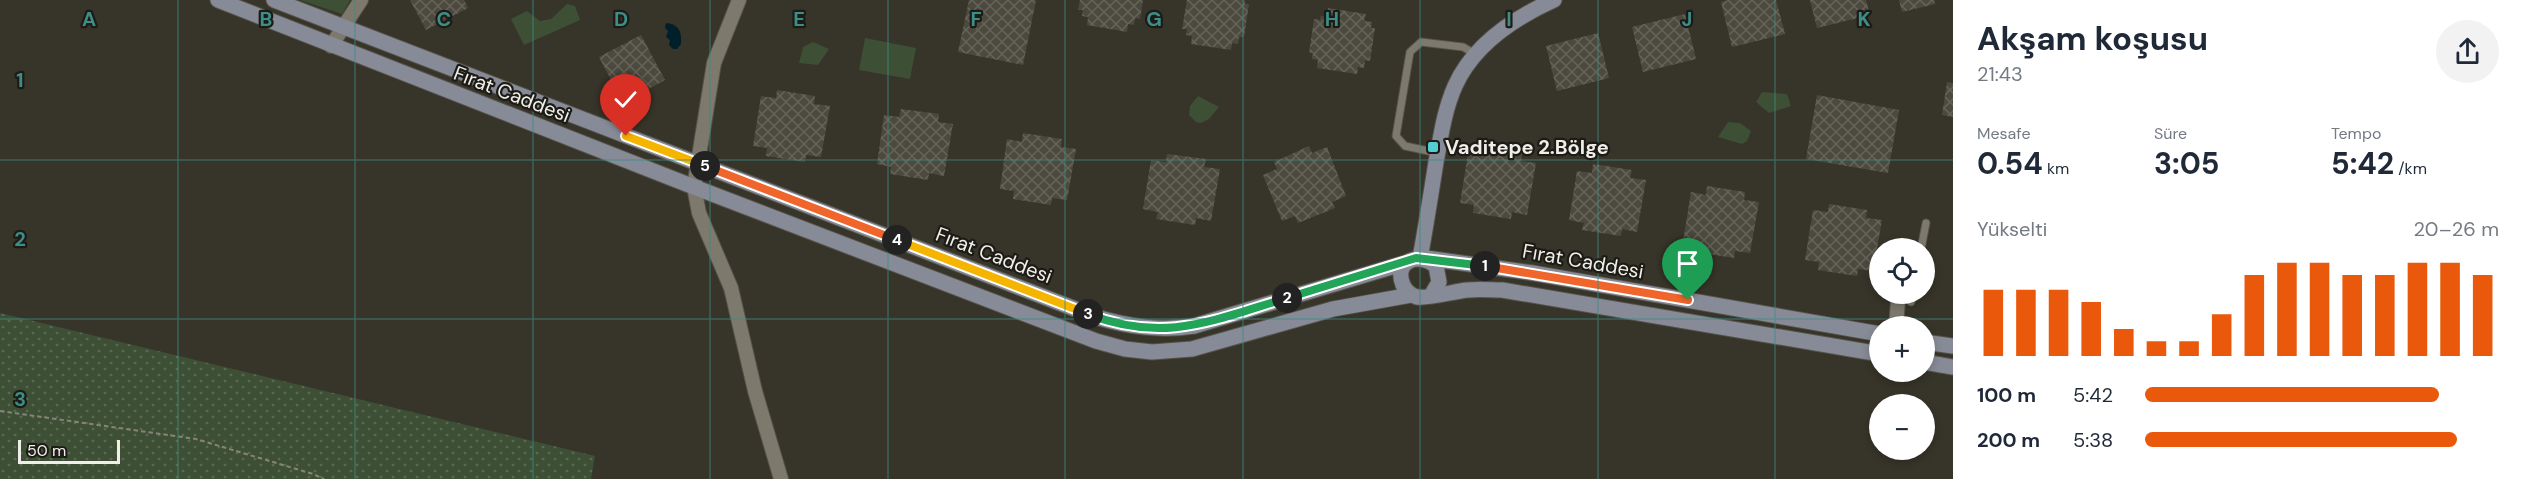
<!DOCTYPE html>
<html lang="tr">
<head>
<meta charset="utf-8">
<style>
	:root { --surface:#fff; --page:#f2f2f3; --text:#1f2937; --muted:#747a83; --accent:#ea580c }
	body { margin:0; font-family:"DM Sans",sans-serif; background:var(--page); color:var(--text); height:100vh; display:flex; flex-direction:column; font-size:22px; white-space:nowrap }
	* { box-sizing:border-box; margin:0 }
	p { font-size:20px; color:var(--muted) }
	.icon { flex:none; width:33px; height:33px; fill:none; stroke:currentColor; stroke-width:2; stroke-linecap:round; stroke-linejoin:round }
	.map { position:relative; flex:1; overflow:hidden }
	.sheet { display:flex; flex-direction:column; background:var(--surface); width:570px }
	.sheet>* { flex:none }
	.controls { position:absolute; left:1869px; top:238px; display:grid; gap:12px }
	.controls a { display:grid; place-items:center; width:66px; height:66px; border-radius:50%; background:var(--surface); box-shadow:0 3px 9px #0003; font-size:30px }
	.scale { position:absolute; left:18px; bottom:15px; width:102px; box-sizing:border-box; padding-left:6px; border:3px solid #f0eee8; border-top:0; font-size:16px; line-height:21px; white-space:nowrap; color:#f0eee8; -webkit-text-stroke:4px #1d1b16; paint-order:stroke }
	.pin { position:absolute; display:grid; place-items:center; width:51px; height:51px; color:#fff; margin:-62px -26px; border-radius:50% 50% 50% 0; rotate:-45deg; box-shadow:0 0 6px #0007 }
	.pin .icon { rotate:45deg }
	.km { position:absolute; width:30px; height:30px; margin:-15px; border-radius:50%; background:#222; color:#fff; font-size:16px; line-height:30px; text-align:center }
	.round { display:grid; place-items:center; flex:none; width:63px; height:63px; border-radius:32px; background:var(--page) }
	.headline { display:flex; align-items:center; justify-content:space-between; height:102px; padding:0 24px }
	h1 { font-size:33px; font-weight:700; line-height:45px }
	.figures { display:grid; grid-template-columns:repeat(3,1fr); gap:9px; height:102px; padding:6px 24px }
	.figures div { display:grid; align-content:center }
	.figures b { font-size:30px; font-weight:700 }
	.figures small { font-size:16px; font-weight:400 }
	.figures p { font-size:16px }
	.chart { height:168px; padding:12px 24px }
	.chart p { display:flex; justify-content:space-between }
	.chart svg { width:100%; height:108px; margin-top:6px; stroke:var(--accent); stroke-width:6 }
	ul { padding:0 24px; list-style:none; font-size:20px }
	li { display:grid; grid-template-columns:96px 72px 1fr; align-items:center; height:45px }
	li i { height:15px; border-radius:8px; background:var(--accent) }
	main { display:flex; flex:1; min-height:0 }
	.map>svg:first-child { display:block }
	.grass { fill:url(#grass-dots) }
	.park { fill:#3d5035 }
	.water { fill:#001f2b }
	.building { fill:url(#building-cross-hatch) }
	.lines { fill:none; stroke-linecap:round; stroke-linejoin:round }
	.lane-casing { stroke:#555249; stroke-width:9 }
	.street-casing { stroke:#555249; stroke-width:16 }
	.secondary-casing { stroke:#555249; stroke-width:17 }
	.path { stroke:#87847b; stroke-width:2; stroke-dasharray:4.5 3; stroke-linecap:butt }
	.lane { stroke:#7d796d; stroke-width:7 }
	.street { stroke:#7d796d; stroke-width:14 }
	.secondary { stroke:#878b97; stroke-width:15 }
	.split-1-casing { stroke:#fff; stroke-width:12 }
	.split-2-casing { stroke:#fff; stroke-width:12 }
	.split-3-casing { stroke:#fff; stroke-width:12 }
	.split-4-casing { stroke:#fff; stroke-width:12 }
	.split-5-casing { stroke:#fff; stroke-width:12 }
	.split-6-casing { stroke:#fff; stroke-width:12 }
	.split-1 { stroke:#f0652b; stroke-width:8 }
	.split-2 { stroke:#22a559; stroke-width:8 }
	.split-3 { stroke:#22a559; stroke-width:8 }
	.split-4 { stroke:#f5b400; stroke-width:8 }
	.split-5 { stroke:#f0652b; stroke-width:8 }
	.split-6 { stroke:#f5b400; stroke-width:8 }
	.grid { fill:none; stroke:#3c8e86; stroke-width:1.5; stroke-opacity:0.55 }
	.poi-dot { fill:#52ccd5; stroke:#1d1b16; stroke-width:2 }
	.labels { text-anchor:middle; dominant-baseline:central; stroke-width:4.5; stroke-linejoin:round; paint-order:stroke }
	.street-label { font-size:20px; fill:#f0eee8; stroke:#1d1b16 }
	.poi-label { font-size:20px; font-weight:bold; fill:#f0eee8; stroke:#1d1b16; text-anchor:start }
	.grid-label { font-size:20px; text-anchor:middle; font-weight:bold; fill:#3c8e86; stroke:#1d1b16; stroke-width:4.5; stroke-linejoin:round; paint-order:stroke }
</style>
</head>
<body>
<main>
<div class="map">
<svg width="1953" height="479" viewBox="0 0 1953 479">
	<defs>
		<pattern id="grass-dots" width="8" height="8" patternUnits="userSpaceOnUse" patternTransform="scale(1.5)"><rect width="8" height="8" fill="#3d5035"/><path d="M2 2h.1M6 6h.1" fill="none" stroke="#596a52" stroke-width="1.8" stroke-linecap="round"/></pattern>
		<pattern id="building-cross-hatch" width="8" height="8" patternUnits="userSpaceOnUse" patternTransform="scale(1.5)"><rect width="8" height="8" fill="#4c493e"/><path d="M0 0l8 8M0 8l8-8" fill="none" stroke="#66645a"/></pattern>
	</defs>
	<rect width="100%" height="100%" fill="#373429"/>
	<!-- grass -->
	<path class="grass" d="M0 313 595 456 591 479H0Z"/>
	<!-- park -->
	<path class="park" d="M300 0H350L342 14Z
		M567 4 575 6 580 20 524 45 511 19 527 11 540 21 551 19Z
		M865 38 916 48 910 79 859 70Z
		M813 42 829 49 818 65 799 63 803 47Z
		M1762 92 1787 94 1791 106 1769 113 1756 102Z
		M1198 96 1219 107 1209 119 1201 123 1196 122 1189 115 1190 106Z
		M1728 122 1740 123 1751 131 1747 141 1742 144 1718 137Z"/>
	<!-- water -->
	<path class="water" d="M666 23C679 24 682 32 681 44L677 49H673L669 45 670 40 666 37 668 31 665 28Z"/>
	<!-- building -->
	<path class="building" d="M410 0H464L468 8 426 30Z
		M969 0H1036L1023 65 958 52Z
		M1080 0H1143L1140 19 1135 18 1134 25 1128 24 1127 32 1087 25 1088 17 1082 16 1083 10H1078Z
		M1187 0H1245V4H1249L1244 37H1239L1238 44 1232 43 1231 50 1191 44 1192 36 1186 35 1187 29H1182Z
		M1728 0H1776L1785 34 1732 47 1721 2Z
		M1810 0H1866L1870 15 1817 28Z
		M1899 0H1934L1935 4 1902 12Z
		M1328 8 1366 14 1364 21 1372 22 1371 28H1375L1370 61 1365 60 1364 68 1358 67 1357 74 1317 68 1318 60 1312 59 1313 53H1309L1314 19 1320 20 1321 16 1327 17Z
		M1685 14 1696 59 1643 72 1632 27Z
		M1598 33 1609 78 1557 91 1546 46Z
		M641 35 665 80 623 103 599 57Z
		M1947 82 1953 83V117L1942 115Z
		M777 90 815 96 814 104 830 106 821 157 806 155 805 162 766 156 767 148 753 146 761 96 776 98Z
		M1817 95 1899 110 1888 173 1806 159Z
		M901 109 939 114 938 122 953 124 944 176 929 173 928 180 890 174 891 167 877 164 884 115 899 117Z
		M1023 133 1062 139 1061 147 1076 149 1067 200 1052 198 1051 205 1013 199 1014 191 1000 189 1007 139 1022 142Z
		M1309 146 1312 153 1327 147 1346 196 1332 202 1335 208 1298 223 1295 216 1282 221 1263 175 1277 169 1274 162Z
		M1484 147 1522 153 1521 161 1536 163 1527 215 1512 212 1511 219 1473 213 1474 205 1460 203 1468 154 1482 156Z
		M1167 154 1206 159 1204 167 1220 169 1211 221 1196 218 1195 225 1156 219 1158 212 1143 209 1151 160 1166 162Z
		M1593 164 1632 170 1630 178 1646 180 1637 232 1622 229 1621 236 1582 230 1584 223 1569 220 1577 171 1592 173Z
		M1707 186 1745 192 1744 200 1759 202 1750 253 1735 251 1734 258 1696 252 1697 244 1683 242 1691 192 1706 195Z
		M1829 204 1867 210 1866 218 1882 220 1873 271 1858 269 1857 276 1818 270 1819 262 1805 260 1813 210 1828 212Z"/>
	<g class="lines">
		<!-- lane casing -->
		<g class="lane-casing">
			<path id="lane" d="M1438 153 1405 146 1396 136 1410 52 1421 42 1463 47 1477 55
				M1921 249 1926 223
				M1911 302 1912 294"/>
		</g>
		<!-- street casing -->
		<g class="street-casing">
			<path id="street" d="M739 0 714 63 694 187 699 213 731 288 755 391 781 479
				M331 46 361 0
				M1896 327 1898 300"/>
		</g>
		<!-- secondary casing -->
		<g class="secondary-casing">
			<path id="secondary" d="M218 0 694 187 1096 341 1125 349 1152 352 1192 349 1333 309 1411 295
				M274 0 1096 317C1130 327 1160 331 1194 326L1408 262
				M1420 258C1426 226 1431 194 1436 162 1441 136 1444 111 1455 86 1473 46 1514 18 1554 0
				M1426 258 1533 273 1880 334
				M1432 294 1439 282 1436 266C1419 251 1393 261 1403 285 1406 291 1410 295 1417 297 1428 299 1455 291 1468 290 1479 289 1491 290 1502 290L1880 354
				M1924 342 1953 346
				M1924 362 1953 367"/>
		</g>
		<!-- path -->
		<path class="path" d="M0 411 196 439 313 474 324 479"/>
		<!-- lane -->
		<use href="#lane" class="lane"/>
		<!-- street -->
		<use href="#street" class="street"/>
		<!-- secondary -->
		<use href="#secondary" class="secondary"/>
	</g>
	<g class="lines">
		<!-- split-1 casing -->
		<g class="split-1-casing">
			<path id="split-1" d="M1485 266 1688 300"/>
		</g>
		<!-- split-2 casing -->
		<g class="split-2-casing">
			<path id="split-2" d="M1287 298 1416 258 1485 266"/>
		</g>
		<!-- split-3 casing -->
		<g class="split-3-casing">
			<path id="split-3" d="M1088 314C1165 344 1213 320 1287 298"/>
		</g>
		<!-- split-4 casing -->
		<g class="split-4-casing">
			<path id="split-4" d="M897 240 1088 314"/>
		</g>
		<!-- split-5 casing -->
		<g class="split-5-casing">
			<path id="split-5" d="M705 166 897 240"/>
		</g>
		<!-- split-6 casing -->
		<g class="split-6-casing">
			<path id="split-6" d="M626 136 705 166"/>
		</g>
		<!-- split-1 -->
		<use href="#split-1" class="split-1"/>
		<!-- split-2 -->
		<use href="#split-2" class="split-2"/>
		<!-- split-3 -->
		<use href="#split-3" class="split-3"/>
		<!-- split-4 -->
		<use href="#split-4" class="split-4"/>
		<!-- split-5 -->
		<use href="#split-5" class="split-5"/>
		<!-- split-6 -->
		<use href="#split-6" class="split-6"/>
	</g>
	<!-- grid -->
	<path class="grid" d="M178 0V479M355 0V479M533 0V479M710 0V479M888 0V479M1065 0V479M1243 0V479M1420 0V479M1598 0V479M1775 0V479M0 160H1953M0 319H1953"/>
	<!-- markers -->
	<rect class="poi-dot" x="1427" y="141" width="12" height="12" rx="3"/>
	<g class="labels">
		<!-- street labels -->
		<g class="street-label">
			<text transform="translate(512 94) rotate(21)">Fırat Caddesi</text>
			<text transform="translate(994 255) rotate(21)">Fırat Caddesi</text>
			<text transform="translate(1583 261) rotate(10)">Fırat Caddesi</text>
		</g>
		<!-- poi labels -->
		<g class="poi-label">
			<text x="1445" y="147">Vaditepe 2.Bölge</text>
		</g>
	</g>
	<g class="grid-label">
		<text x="89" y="26">A</text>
		<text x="266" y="26">B</text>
		<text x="444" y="26">C</text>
		<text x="621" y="26">D</text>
		<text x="799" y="26">E</text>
		<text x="976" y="26">F</text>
		<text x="1154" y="26">G</text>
		<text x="1332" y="26">H</text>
		<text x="1509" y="26">I</text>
		<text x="1687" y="26">J</text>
		<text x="1864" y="26">K</text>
		<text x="20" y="87">1</text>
		<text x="20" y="246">2</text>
		<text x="20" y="406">3</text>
	</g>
</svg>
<div class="controls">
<a><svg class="icon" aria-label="locate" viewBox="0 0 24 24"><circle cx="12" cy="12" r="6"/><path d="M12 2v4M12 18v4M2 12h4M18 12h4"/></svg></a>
<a>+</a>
<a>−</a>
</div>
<div class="scale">50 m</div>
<div class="pin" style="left:1688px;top:300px;background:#1e9e55"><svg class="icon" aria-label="arrive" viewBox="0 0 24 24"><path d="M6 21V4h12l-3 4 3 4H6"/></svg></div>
<div class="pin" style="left:626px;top:136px;background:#d93025"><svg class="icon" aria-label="check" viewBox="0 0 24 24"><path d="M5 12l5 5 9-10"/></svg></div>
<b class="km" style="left:1485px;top:266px">1</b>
<b class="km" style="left:1287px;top:298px">2</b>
<b class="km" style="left:1088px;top:314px">3</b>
<b class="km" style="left:897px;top:240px">4</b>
<b class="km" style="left:705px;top:166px">5</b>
</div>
<section class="sheet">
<div class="headline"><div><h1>Akşam koşusu</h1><p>21:43</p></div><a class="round"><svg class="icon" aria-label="share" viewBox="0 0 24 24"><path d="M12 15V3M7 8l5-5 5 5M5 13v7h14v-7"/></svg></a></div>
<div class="figures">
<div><p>Mesafe</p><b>0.54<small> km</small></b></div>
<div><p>Süre</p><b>3:05</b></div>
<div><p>Tempo</p><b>5:42<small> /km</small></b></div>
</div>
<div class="chart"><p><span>Yükselti</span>20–26 m</p>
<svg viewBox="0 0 160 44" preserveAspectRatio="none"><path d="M5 44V17M15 44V17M25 44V17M35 44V22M45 44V33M55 44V38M65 44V38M75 44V27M85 44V11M95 44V6M105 44V6M115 44V11M125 44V11M135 44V6M145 44V6M155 44V11"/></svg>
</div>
<ul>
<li><b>100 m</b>5:42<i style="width:83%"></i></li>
<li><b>200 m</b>5:38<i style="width:88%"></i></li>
</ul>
</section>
</main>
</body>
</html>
